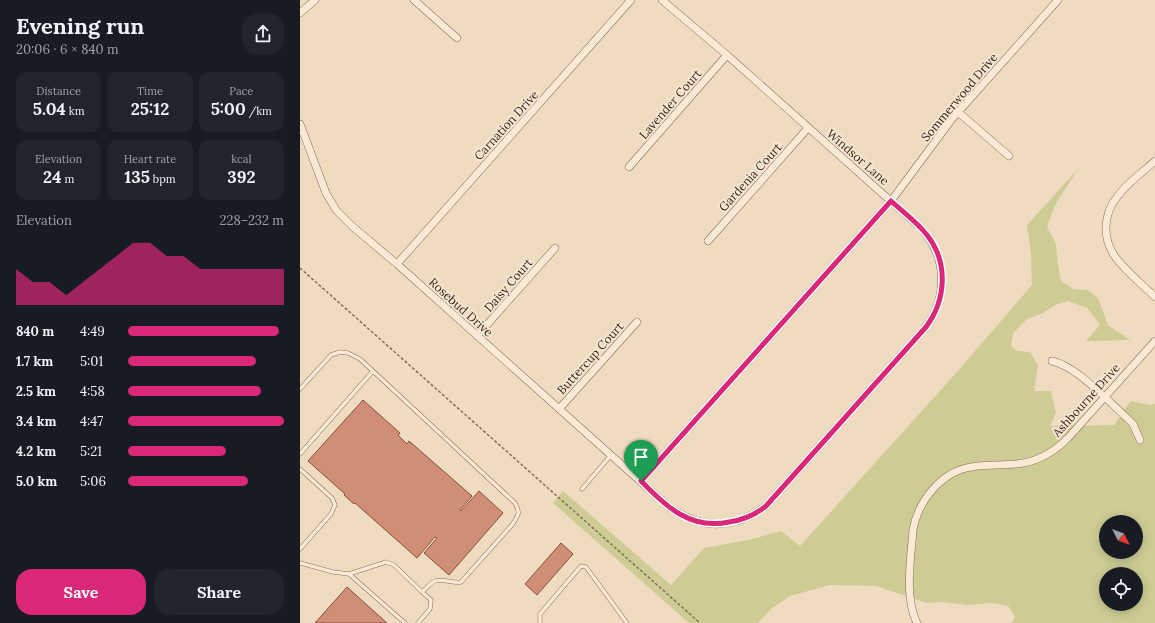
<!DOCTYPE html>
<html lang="en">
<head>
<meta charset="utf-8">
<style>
	:root { --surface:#171b24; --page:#20242c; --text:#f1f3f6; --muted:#9ea1a6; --accent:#db2777 }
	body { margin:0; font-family:Lora,serif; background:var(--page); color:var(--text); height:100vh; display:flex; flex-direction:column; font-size:15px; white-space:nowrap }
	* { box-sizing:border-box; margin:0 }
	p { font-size:13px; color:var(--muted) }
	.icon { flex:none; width:22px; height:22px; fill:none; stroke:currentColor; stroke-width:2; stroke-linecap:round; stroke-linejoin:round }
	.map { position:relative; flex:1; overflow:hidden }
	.side { display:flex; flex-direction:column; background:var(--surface); width:300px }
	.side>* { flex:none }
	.needle { width:26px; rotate:132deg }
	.controls { position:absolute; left:799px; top:515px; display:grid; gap:8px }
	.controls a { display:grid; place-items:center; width:44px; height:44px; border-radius:50%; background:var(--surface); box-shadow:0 2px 10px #0003; font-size:20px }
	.pin { position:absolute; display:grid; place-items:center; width:34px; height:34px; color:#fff; margin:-41px -17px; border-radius:50% 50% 50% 0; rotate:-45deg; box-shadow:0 0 4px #0007 }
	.pin .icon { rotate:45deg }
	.round { display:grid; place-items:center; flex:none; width:42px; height:42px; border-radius:16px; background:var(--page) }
	.head { display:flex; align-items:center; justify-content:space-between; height:68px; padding:0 16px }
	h1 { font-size:22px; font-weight:700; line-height:30px }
	.figures { display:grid; grid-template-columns:repeat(3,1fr); gap:6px; height:68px; padding:4px 16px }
	.figures div { display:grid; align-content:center; border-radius:10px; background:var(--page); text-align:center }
	.figures b { font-size:17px; font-weight:700 }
	.figures small { font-size:11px; font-weight:400 }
	.figures p { font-size:11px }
	.chart { height:112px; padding:8px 16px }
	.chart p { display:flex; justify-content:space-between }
	.chart svg { width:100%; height:72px; margin-top:4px; fill:var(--accent); opacity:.7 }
	.cta { display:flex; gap:8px; margin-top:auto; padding:8px 16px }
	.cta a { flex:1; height:46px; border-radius:16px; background:var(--accent); color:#fff; font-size:16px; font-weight:700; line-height:46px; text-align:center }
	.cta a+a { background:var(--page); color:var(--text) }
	ul { padding:0 16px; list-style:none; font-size:13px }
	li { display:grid; grid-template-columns:64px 48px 1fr; align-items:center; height:30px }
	li i { height:10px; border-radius:5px; background:var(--accent) }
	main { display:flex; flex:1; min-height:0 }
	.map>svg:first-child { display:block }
	.green { fill:#cecc94; fill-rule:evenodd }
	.building { fill:#cf8e75; stroke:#89503c }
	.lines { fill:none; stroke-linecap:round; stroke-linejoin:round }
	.lane-casing { stroke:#896b57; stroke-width:4.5 }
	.street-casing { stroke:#896b57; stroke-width:8 }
	.path { stroke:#896b57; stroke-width:1.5; stroke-dasharray:3 2; stroke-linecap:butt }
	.lane { stroke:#fae9d4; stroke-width:3.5 }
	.street { stroke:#fae9d4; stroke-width:7 }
	.route-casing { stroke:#fff; stroke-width:8 }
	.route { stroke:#db2777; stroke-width:5 }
	.labels { text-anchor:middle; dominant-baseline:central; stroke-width:4; stroke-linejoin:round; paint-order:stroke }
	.street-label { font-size:12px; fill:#38261c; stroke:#f7e6d0 }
</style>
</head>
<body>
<main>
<section class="side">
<div class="head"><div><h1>Evening run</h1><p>20:06 · 6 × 840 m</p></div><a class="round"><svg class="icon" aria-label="share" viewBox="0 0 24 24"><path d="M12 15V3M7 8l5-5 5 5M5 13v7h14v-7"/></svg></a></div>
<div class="figures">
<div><p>Distance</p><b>5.04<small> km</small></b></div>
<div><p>Time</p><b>25:12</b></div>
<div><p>Pace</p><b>5:00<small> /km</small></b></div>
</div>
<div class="figures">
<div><p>Elevation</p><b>24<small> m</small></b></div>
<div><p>Heart rate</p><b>135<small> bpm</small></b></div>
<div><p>kcal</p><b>392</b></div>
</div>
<div class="chart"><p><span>Elevation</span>228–232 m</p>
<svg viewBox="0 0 160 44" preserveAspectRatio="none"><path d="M0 44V22L10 30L20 30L30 38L40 30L50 22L60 14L70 6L80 6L90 14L100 14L110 22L120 22L130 22L140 22L150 22L160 22V44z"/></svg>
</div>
<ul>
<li><b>840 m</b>4:49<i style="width:97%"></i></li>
<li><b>1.7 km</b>5:01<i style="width:82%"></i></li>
<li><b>2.5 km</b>4:58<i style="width:85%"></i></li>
<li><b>3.4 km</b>4:47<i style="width:100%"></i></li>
<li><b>4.2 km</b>5:21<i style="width:63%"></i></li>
<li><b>5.0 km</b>5:06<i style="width:77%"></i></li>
</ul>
<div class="cta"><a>Save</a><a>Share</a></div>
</section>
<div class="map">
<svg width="855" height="623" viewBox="0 0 855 623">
	<rect width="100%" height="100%" fill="#efdbc0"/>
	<!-- green -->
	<path class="green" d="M778 169 755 205 747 227 756 244 758 265 761 281 773 289 787 290 798 298 808 325 830 340 786 341 800 325 787 308 768 301 755 305 743 313 727 319 713 333 711 346 717 351 730 352 738 365 734 391H751L756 413 750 426 814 425 831 401 849 405 855 404V623H711L715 617 708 606 692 603 667 605 641 602 627 603 576 586 530 585 490 596 471 609 458 623H389L253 503 263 491 371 585 404 548 448 540 481 531 500 546 657 372 732 285 731 254 727 225ZM806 522H836V552H806ZM806 574H836V604H806Z"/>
	<!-- building -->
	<path class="building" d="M63 400 100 433 98 435 107 444 109 441 172 496 160 510 161 511 179 491 203 513 149 575 124 553 137 538 135 537 117 558 55 503 54 504 44 495 45 494 8 461Z
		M261 543 273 554 237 595 225 584Z
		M47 587 87 623H15Z"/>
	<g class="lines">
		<!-- lane casing -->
		<g class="lane-casing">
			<path id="lane" d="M0 389 31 355 40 352 48 353 60 359 215 503C221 514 218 515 212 525L161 582C153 584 143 578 135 581 130 583 126 589 122 592L131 600 130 609 118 623
				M0 454 73 371
				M0 469 32 498 35 505 31 514 0 549
				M282 489 311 455
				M0 563 33 572 49 574 105 623
				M49 574 86 562 94 565 122 592
				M240 623V614L281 566 286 567 327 623"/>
		</g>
		<!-- street casing -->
		<g class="street-casing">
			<path id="street" d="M114 0 157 38
				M0 13 15 0
				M658 112 709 156
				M0 124 26 193 36 210 53 227 97 264 369 507C402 530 433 530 466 506L626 327C648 296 647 257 621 228L427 55 362 0
				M855 161C843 172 827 183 817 197 804 213 802 237 814 255 823 269 843 285 855 297
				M329 167 427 55
				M408 241 508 128
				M97 264 331 0
				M177 336 255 248
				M752 361C776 366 806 399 826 417L833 424 840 440
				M259 409 337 322
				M341 481 591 201 652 119 758 0
				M617 623C604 597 611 558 613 530 618 501 641 472 671 467 688 464 706 466 723 463 741 460 755 451 768 438L855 341"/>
		</g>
		<!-- path -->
		<path class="path" d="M0 268 400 623"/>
		<!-- lane -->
		<use href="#lane" class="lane"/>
		<!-- street -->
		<use href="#street" class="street"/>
	</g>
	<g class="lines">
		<!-- route casing -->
		<g class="route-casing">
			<path id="route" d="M591 201C603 212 617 222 627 235 649 263 646 300 626 327L466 506C455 515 443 520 429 522 390 530 367 507 341 481Z"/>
		</g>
		<!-- route -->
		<use href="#route" class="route"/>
	</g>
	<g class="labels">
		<!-- street labels -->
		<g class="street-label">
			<text transform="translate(659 97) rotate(-50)">Sommerwood Drive</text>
			<text transform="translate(370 104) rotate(-49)">Lavender Court</text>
			<text transform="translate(206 125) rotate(-48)">Carnation Drive</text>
			<text transform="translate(558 157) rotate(41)">Windsor Lane</text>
			<text transform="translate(450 177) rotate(-48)">Gardenia Court</text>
			<text transform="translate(208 285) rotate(-49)">Daisy Court</text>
			<text transform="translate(161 307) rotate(42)">Rosebud Drive</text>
			<text transform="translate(290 358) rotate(-48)">Buttercup Court</text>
			<text transform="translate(786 400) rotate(-48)">Ashbourne Drive</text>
		</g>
	</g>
</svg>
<div class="controls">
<a><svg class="needle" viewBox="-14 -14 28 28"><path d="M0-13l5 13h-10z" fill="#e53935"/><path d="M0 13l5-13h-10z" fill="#9ea1a6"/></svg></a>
<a><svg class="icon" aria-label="locate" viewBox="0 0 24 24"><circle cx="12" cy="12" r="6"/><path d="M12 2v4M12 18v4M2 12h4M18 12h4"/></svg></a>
</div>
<div class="pin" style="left:341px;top:481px;background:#1e9e55"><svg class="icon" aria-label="arrive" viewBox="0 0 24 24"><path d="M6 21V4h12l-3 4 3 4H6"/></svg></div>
</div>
</main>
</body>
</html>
